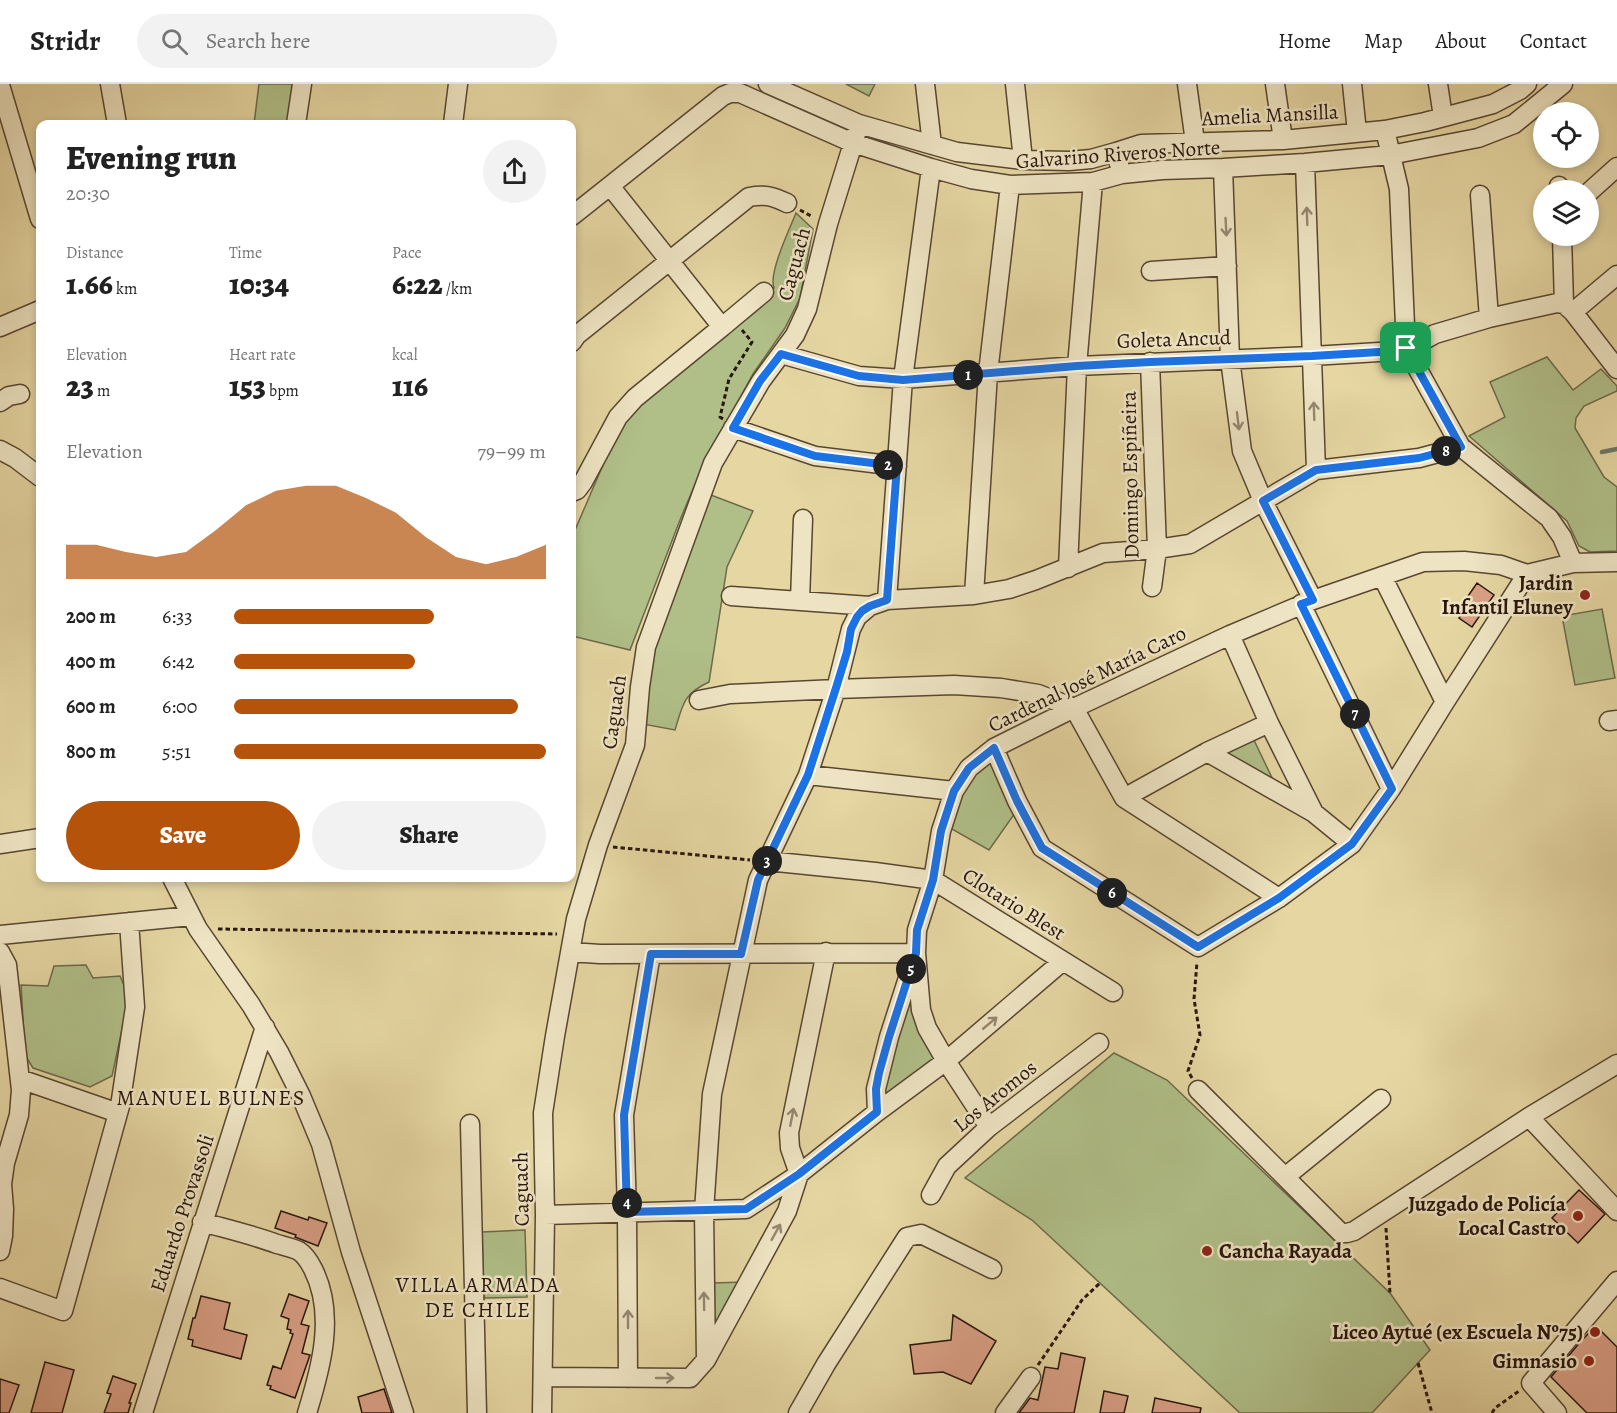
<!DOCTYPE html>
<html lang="en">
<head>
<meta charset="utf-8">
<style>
	:root { --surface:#fff; --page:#f2f2f2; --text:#222; --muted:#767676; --line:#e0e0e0; --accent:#b45309 }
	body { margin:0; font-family:Alegreya,serif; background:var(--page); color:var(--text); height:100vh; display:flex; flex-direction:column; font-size:22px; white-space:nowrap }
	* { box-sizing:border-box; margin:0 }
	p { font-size:20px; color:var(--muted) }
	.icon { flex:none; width:33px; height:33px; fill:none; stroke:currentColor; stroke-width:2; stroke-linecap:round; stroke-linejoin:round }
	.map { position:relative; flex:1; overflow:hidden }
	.details { position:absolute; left:36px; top:36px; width:540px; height:762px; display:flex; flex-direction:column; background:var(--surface); border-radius:12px; box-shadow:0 3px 9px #0003 }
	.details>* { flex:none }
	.controls { position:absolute; left:1533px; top:18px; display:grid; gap:12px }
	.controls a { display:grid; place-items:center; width:66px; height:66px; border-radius:50%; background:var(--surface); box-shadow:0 3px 9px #0003; font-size:30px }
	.pin { position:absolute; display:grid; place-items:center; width:51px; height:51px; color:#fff; margin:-26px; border-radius:12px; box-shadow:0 3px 9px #0006 }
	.km { position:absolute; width:30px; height:30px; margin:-15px; border-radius:50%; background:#222; color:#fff; font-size:16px; line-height:30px; text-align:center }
	.round { display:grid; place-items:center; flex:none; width:63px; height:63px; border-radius:32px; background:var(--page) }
	.summary { display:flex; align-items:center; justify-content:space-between; height:102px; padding:0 30px }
	h1 { font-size:33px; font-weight:800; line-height:45px }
	.stats { display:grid; grid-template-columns:repeat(3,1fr); gap:9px; height:102px; padding:6px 30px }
	.stats div { display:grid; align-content:center }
	.stats b { font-size:30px; font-weight:800 }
	.stats small { font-size:16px; font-weight:400 }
	.stats p { font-size:16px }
	.chart { height:168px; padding:12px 30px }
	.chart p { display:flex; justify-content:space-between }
	.chart svg { width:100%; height:108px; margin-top:6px; fill:var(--accent); opacity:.7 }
	.cta { display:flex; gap:12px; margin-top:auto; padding:12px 30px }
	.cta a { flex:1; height:69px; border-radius:36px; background:var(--accent); color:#fff; font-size:24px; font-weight:800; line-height:69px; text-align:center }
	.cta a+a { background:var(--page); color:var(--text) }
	ul { padding:0 30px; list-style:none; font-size:20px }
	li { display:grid; grid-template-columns:96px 72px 1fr; align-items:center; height:45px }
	li i { height:15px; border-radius:8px; background:var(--accent) }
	header { display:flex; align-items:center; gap:36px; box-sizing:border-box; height:84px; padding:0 30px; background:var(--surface); border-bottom:2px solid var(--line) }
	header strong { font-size:28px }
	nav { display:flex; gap:33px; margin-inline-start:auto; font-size:21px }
	.search { width:420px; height:54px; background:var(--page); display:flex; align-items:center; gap:15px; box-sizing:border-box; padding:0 21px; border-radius:33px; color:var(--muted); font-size:22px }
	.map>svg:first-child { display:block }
	.green { fill:#b0bf88; stroke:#6c6a4a; stroke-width:1.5 }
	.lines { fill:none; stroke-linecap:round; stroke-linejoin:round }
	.stream { stroke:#6a786a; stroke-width:4.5 }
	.building { fill:#daa086; stroke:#29160c; stroke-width:1.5 }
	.minor-casing { stroke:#584632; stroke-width:21 }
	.path { stroke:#29160c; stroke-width:3; stroke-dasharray:4.5 3; stroke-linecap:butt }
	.minor { stroke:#eee4c3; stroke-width:18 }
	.oneway { stroke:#958771 }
	.route-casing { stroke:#fff; stroke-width:12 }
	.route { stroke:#1a73e8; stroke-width:8 }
	.poi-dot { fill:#8f2418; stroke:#eee4c3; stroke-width:2 }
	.labels { text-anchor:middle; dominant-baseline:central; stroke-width:5; stroke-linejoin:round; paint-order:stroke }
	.street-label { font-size:21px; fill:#29160c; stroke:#eee4c3 }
	.poi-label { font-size:21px; font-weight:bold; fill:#29160c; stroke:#eee4c3; text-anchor:end }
	.neighbourhood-label { font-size:22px; letter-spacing:1.5px; fill:#29160c; stroke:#eee4c3 }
</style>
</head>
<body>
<header>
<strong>Stridr</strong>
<div class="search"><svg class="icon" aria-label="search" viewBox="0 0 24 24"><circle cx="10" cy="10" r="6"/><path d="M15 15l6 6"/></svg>Search here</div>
<nav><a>Home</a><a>Map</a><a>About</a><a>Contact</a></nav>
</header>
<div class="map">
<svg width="1617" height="1329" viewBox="0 0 1617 1329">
	<rect width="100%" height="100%" fill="#e5d6a2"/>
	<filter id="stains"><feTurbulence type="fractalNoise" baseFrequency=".00333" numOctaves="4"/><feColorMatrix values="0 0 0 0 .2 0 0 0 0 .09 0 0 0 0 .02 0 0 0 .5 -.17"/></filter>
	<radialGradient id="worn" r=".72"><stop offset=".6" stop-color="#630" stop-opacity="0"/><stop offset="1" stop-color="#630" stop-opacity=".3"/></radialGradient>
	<!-- green -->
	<path class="green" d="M259 0H295L291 40H254Z
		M846 0H875L869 12Z
		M796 129 813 145 800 214 785 244 753 290 701 386 680 436 630 566 572 552V453L612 360 628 332 651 311 774 204C768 190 790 144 796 129Z
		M1547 273 1573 306 1601 285 1617 302V307L1584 322 1576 334 1575 344 1604 393 1617 403V467L1590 468 1579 462 1567 437 1469 352 1505 333 1490 298Z
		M703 408 753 427 727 483 709 598C683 610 683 620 675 646L637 639 640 603Z
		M1602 525 1615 594 1575 601 1562 532Z
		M1252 652 1275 700 1221 666Z
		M991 675 1015 729 989 766 950 744 961 710 974 688Z
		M86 881 93 894 120 892 129 913 112 992 90 1003 33 984 25 971 21 901 48 902 54 882Z
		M912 906 936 975 884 1014 883 1005Z
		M1114 969 1167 996 1390 1209 1430 1266 1372 1329H1240L1032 1136 965 1094Z
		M525 1146 527 1213 484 1214 482 1148Z
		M744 1198 714 1254 713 1199Z"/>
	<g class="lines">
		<!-- stream -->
		<path class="stream" d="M1602 368 1617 365"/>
	</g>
	<!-- building -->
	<path class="building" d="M1477 499 1494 511 1472 543 1459 534 1469 520 1464 518Z
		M1579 1106 1605 1130 1578 1159 1552 1134Z
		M281 1127 308 1136 309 1133 327 1139 318 1162 295 1153 296 1151 275 1144Z
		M289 1210 309 1217 301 1240 309 1242 302 1269 310 1271 295 1314 270 1305 271 1302 267 1301 273 1282 281 1285 293 1250 290 1249 291 1246 287 1245 289 1235 281 1232Z
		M201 1212 230 1219 224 1245 247 1251 241 1275 192 1262 193 1256 188 1255 193 1234H195Z
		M953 1231 996 1257 971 1300 943 1288 914 1290 910 1261 951 1256Z
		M1596 1242 1617 1263V1329H1587L1551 1293 1581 1257Z
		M1061 1269 1085 1274 1074 1329H1019L1030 1314 1038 1316 1045 1283 1058 1285Z
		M45 1278 74 1286 62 1329H31Z
		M113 1292 136 1300 129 1319H131L128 1329H104L111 1310 107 1309Z
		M0 1295 19 1301 9 1329H0Z
		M384 1305 392 1329H362L358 1313Z
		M1104 1307 1128 1312 1124 1329H1100Z
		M1155 1314 1201 1324 1200 1329H1152Z"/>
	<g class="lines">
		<!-- minor casing -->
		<g class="minor-casing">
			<path id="minor" d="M110 0 117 40
				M768 0 859 40 957 68 1023 76 1069 77 1091 75 1116 68 1119 80
				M925 0 932 61
				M1015 0 1023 76
				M1187 0 1195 58
				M1275 0 1283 56
				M1352 0 1357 48
				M1438 0 1443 33
				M0 1 40 135
				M296 40 302 0
				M453 40 458 0
				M1385 46 1399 105 1406 264 1461 363 1549 434 1562 453 1573 479
				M1116 68 1141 60 1283 56 1385 46 1425 38 1493 20 1520 6 1527 0
				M1305 79 1316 386
				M1223 84 1230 275 1242 367 1263 417 1313 516
				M1559 102 1560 106
				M1588 109 1617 83
				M1480 111 1489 234
				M572 132 723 12 730 9H740L853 59 931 84 971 95 1010 101 1093 98 1122 90 1162 86 1223 84 1305 79 1390 71 1478 54 1514 40 1563 0
				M1562 152 1564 220 1573 228 1617 285
				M1151 187 1227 182
				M1573 228 1617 191
				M0 243 40 226
				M722 243 764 208
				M572 258 577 251 749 113C765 110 772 112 787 119
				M781 270 859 292 903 295 1077 282 1312 272 1396 267 1415 261 1435 250 1489 234 1557 219 1564 220
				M1150 278 1157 465 1152 503
				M0 318 9 312 20 310
				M733 344 815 372 897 382
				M0 366 15 374 40 393
				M572 408 577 406 583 398 618 333 635 314 722 243 610 102
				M1068 484 1077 282 1093 98
				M1382 492 1445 618
				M974 511 988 289 1010 101
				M731 512 870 522
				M800 516 803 435
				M887 516 903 295 931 84
				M1301 520 1391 705
				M1230 551 1269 639 1314 729
				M699 616 730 610 836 605 954 601 1001 604 1038 610 1074 624 1124 714 1279 814
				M1609 637 1617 636
				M994 664 1017 717 1042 764 1198 863 1279 814 1352 760 1391 705 1445 618 1527 490 1573 479 1617 478
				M1207 668 1314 729 1352 760
				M808 691 954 707
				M1124 714 1207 668 1269 639
				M0 760 40 754
				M767 777 875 788 933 796 1113 908
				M172 794 198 845 251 921 279 968 301 1012 321 1060 351 1168 404 1329
				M0 851 191 832
				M0 868 7 881 21 1006 19 1031 5 1079 2 1100 4 1125 3 1152 0 1167
				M570 868 600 870 916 869 889 953 876 1005 877 1028
				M20 995 118 1029
				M1198 1006 1341 1149H1347L1354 1147 1529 1033 1617 980
				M1529 1033 1617 1127
				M470 1040 477 1329
				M989 1043 946 977 927 944 921 926 916 869 917 846 933 796 941 747 954 707 969 684 994 664 1074 624 1230 551 1313 516 1423 478 1464 477 1501 481 1527 490
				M1285 1093 1381 1015
				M931 1111 947 1082 989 1043 1099 959
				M545 1131 746 1125 799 1090 877 1028 946 977 1063 877
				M202 1138C227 1145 253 1151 277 1160 284 1162 293 1164 299 1167 305 1171 310 1179 313 1185 336 1230 321 1284 307 1329
				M0 1204 63 1227 120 1022 135 923 129 838
				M706 1276 704 1127 712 1010 758 796 808 691 836 605 851 545 857 533 870 522 887 516 974 511 1009 505 1036 496 1103 469 1157 465 1190 460 1316 386 1419 374 1461 363
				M543 1293 690 1294 706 1276 787 1127 799 1090 790 1064 789 1049 826 868
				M628 1294 627 1128 624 1031 651 870
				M143 1329 265 943
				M542 1329 545 1131 543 1029 555 952 576 835 598 761 635 661 640 603 646 563 713 379 761 297 795 251 807 225 828 140 859 40
				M798 1329 826 1280 907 1153 921 1150 992 1185
				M1005 1329 1031 1293
				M1557 1329 1531 1299 1617 1197"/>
		</g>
		<!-- path -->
		<path class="path" d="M800 126 813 133
			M723 335 720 333 729 295 752 258 742 246
			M613 763 750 776
			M218 845 557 850
			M1192 994 1188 987 1200 951 1194 915 1197 878
			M1386 1144 1390 1209
			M1418 1279 1432 1329
			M1038 1281 1082 1216 1100 1199
			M1492 1329 1495 1324 1519 1307"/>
		<!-- minor -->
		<use href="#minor" class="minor"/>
	</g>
	<!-- one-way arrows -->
	<defs><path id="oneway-shaft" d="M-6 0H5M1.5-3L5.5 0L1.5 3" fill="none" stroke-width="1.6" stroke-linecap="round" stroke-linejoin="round" transform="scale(1.5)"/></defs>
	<g class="oneway">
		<use href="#oneway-shaft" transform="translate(1307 132) rotate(-92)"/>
		<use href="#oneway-shaft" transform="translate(1226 143) rotate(87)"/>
		<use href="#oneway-shaft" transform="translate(1314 327) rotate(-92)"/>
		<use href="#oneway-shaft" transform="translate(1238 337) rotate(83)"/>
		<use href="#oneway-shaft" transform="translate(990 939) rotate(-40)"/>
		<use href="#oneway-shaft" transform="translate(792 1033) rotate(-79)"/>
		<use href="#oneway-shaft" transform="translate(776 1148) rotate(-61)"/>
		<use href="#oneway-shaft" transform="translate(704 1217) rotate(-91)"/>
		<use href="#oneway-shaft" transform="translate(628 1235) rotate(-90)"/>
		<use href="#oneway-shaft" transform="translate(665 1294)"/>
	</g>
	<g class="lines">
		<!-- route casing -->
		<g class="route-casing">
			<path id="route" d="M1406 264 1461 363 1419 374 1316 386 1263 417 1313 516 1301 520 1392 705 1352 760 1279 814 1198 863 1042 764 1017 717 994 664 969 684 954 707 941 747 933 796 917 846 916 869 889 953 879 989 876 1005 877 1028 799 1090 746 1125 627 1128 624 1031 651 870H741L758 796 808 691 836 604 847 568 851 545 857 533 862 527 870 522 887 516 897 382 815 372 733 344 760 297 781 270 859 292 903 296 1077 282 1150 278 1312 272 1396 267Z"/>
		</g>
		<!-- route -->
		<use href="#route" class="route"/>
	</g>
	<!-- markers -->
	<g class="poi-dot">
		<circle cx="1585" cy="511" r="6"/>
		<circle cx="1578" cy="1132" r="6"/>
		<circle cx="1207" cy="1167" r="6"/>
		<circle cx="1595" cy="1248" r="6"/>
		<circle cx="1589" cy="1277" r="6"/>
	</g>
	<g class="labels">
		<!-- street labels -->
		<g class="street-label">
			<text transform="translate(1270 31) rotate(-3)">Amelia Mansilla</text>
			<text transform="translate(1118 70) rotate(-4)">Galvarino Riveros Norte</text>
			<text transform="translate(794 180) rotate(-75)">Caguach</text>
			<text transform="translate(1174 255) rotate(-2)">Goleta Ancud</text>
			<text transform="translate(1130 391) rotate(-91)">Domingo Espiñeira</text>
			<text transform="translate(1087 595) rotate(-26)">Cardenal José María Caro</text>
			<text transform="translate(614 628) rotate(-82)">Caguach</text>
			<text transform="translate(1014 820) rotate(32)">Clotario Blest</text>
			<text transform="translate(995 1012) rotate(-39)">Los Aromos</text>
			<text transform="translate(521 1105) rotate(-91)">Caguach</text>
			<text transform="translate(182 1129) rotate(-72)">Eduardo Provassoli</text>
		</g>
		<!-- poi labels -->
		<g class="poi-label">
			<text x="1573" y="499">Jardin<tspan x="1573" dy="24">Infantil Eluney</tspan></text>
			<text x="1566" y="1120">Juzgado de Policía<tspan x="1566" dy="24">Local Castro</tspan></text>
			<text x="1219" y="1167" text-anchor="start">Cancha Rayada</text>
			<text x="1583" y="1248">Liceo Aytué (ex Escuela Nº75)</text>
			<text x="1577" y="1277">Gimnasio</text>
		</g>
		<!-- neighbourhood labels -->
		<g class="neighbourhood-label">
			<text x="211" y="1014">MANUEL BULNES</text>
			<text x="478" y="1201">VILLA ARMADA<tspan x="478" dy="25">DE CHILE</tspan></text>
		</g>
	</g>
	<rect width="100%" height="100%" filter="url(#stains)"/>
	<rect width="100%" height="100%" fill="url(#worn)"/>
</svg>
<div class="controls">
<a><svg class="icon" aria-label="locate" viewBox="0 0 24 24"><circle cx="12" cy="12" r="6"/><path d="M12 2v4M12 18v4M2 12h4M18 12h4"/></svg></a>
<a><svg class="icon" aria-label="layers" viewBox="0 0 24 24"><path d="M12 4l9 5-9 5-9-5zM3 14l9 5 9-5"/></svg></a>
</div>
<div class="pin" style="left:1406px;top:264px;background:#1e9e55"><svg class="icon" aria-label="arrive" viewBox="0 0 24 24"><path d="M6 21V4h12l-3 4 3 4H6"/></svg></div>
<b class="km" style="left:968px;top:291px">1</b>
<b class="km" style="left:888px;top:381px">2</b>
<b class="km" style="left:767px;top:777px">3</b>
<b class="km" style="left:627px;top:1119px">4</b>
<b class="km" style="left:911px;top:885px">5</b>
<b class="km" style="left:1112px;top:809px">6</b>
<b class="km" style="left:1355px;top:630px">7</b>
<b class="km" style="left:1446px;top:367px">8</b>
<section class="details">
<div class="summary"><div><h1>Evening run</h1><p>20:30</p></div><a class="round"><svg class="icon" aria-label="share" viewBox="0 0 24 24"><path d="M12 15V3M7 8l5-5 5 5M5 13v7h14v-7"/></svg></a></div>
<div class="stats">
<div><p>Distance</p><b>1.66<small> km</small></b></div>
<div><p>Time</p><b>10:34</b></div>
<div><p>Pace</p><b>6:22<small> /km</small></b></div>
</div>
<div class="stats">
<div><p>Elevation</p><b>23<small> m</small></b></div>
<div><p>Heart rate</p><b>153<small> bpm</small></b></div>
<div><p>kcal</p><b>116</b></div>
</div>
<div class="chart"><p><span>Elevation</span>79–99 m</p>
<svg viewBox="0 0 160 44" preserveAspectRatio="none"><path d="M0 44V30L10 30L20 33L30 35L40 33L50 24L60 14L70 8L80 6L90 6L100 11L110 17L120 27L130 35L140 38L150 35L160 30V44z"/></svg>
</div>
<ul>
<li><b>200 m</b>6:33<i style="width:64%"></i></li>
<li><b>400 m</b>6:42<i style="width:58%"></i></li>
<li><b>600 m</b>6:00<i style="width:91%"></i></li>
<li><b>800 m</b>5:51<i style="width:100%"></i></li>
</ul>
<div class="cta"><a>Save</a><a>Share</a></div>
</section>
</div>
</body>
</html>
